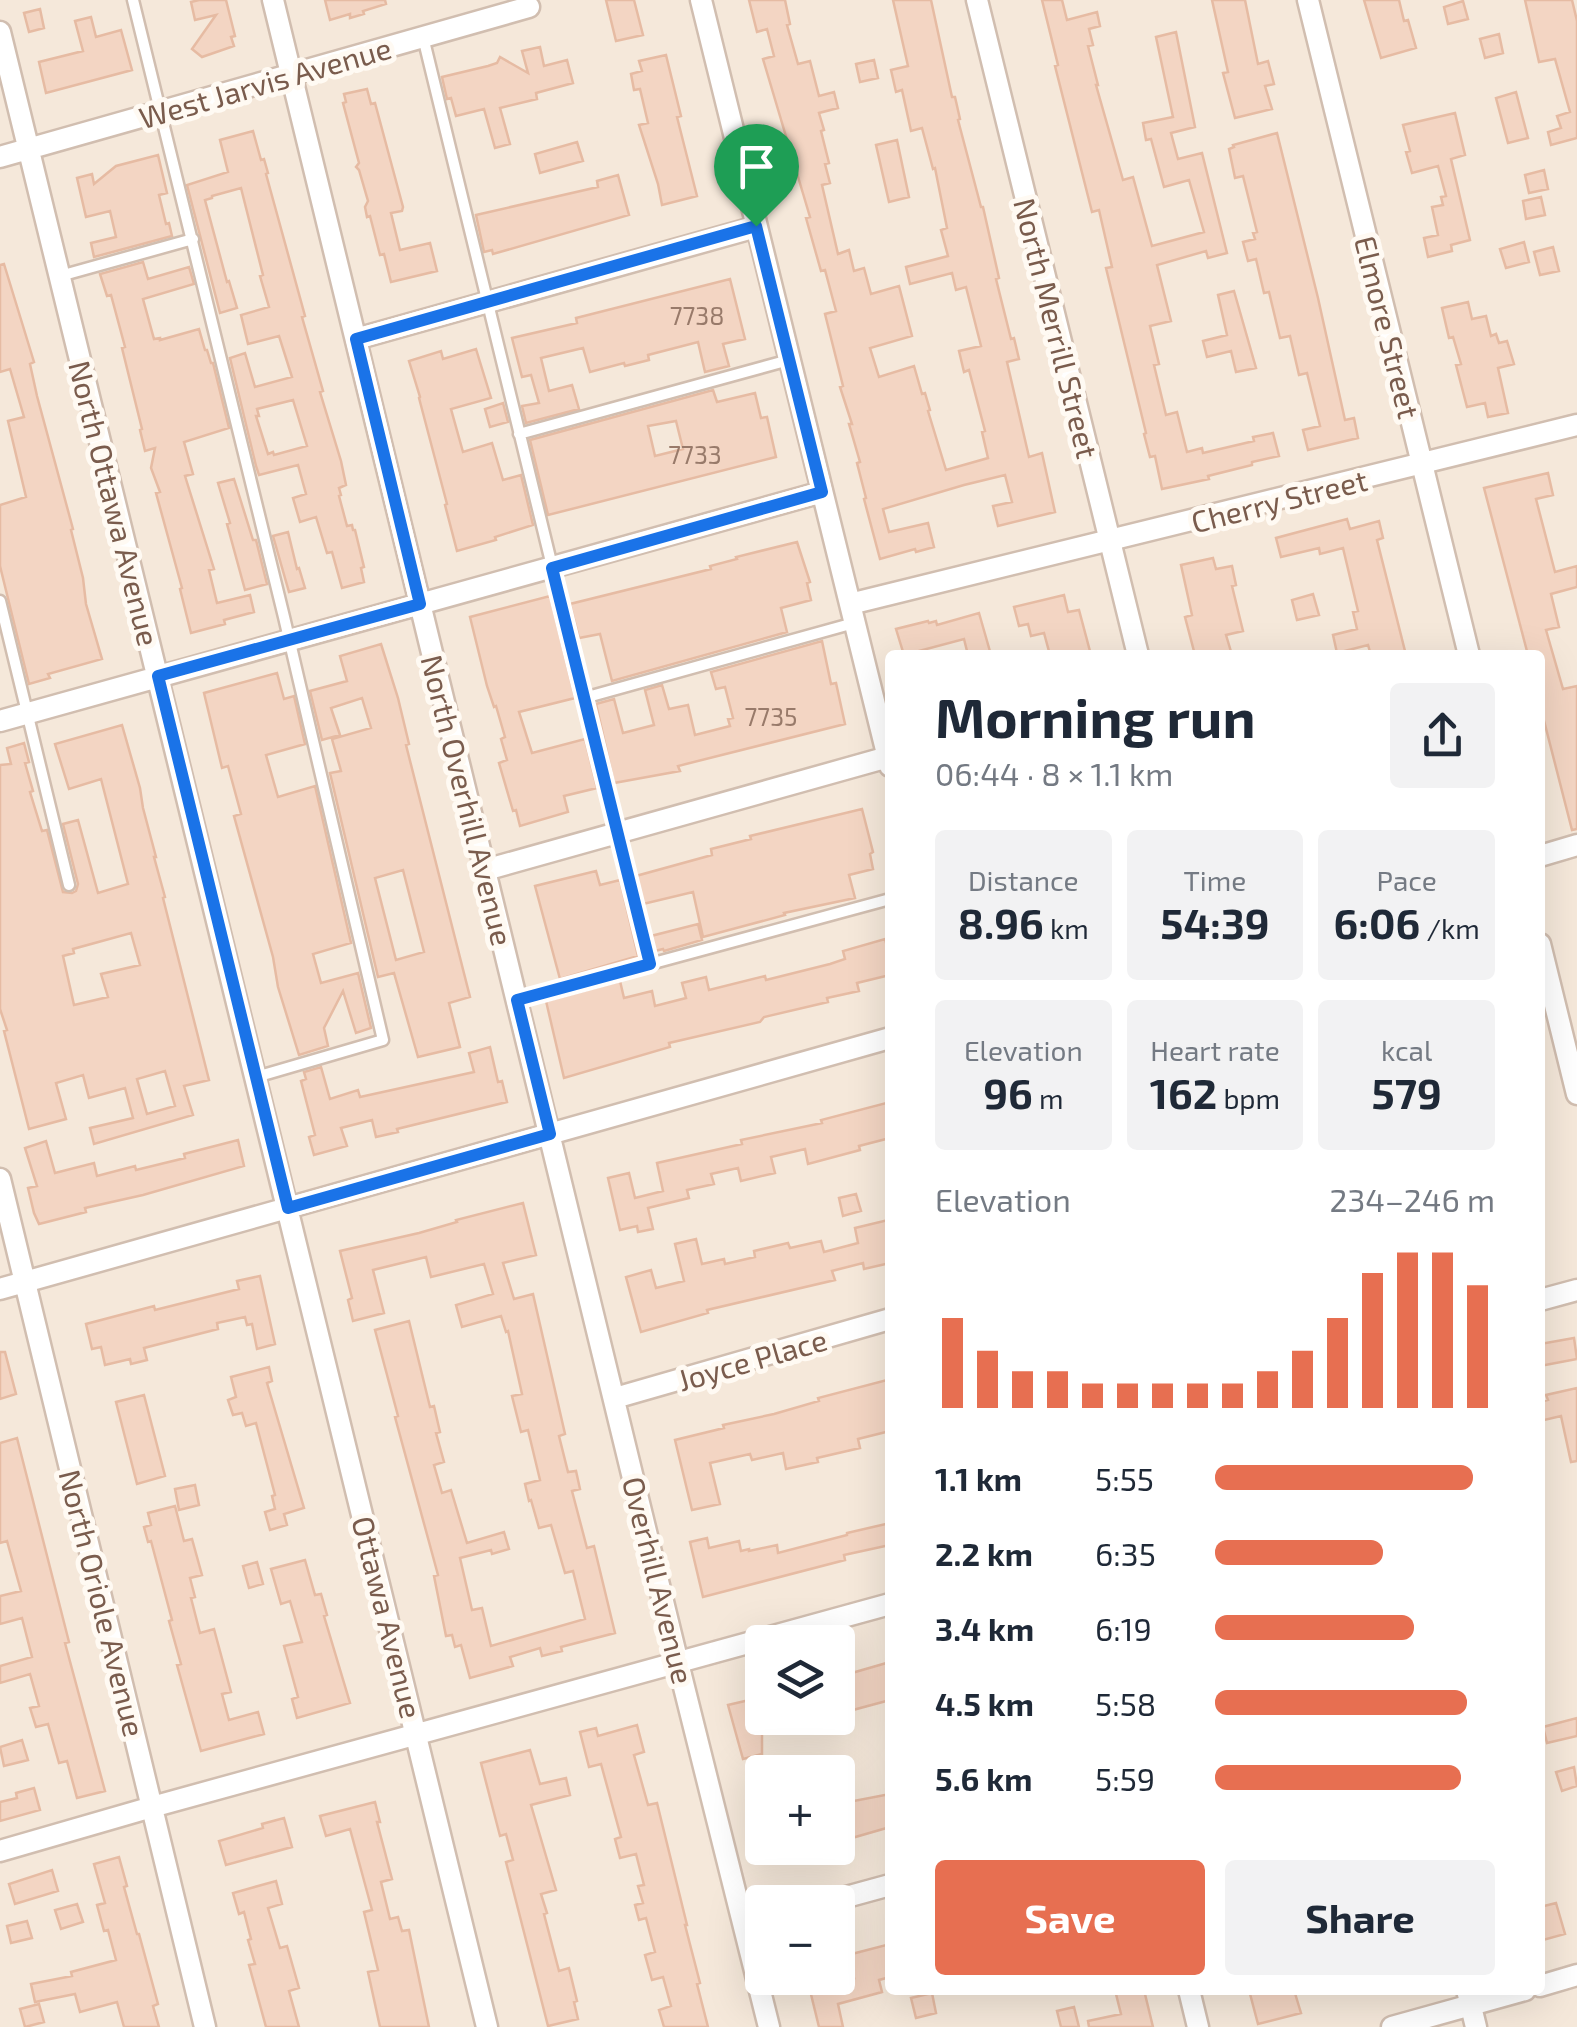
<!DOCTYPE html>
<html lang="en">
<head>
<meta charset="utf-8">
<style>
	:root { --surface:#fff; --page:#f2f2f3; --text:#1f2937; --muted:#747a83; --accent:#e76f51 }
	body { margin:0; font-family:"Exo 2",sans-serif; background:var(--page); color:var(--text); height:100vh; display:flex; flex-direction:column; font-size:38px; white-space:nowrap }
	* { box-sizing:border-box; margin:0 }
	p { font-size:32px; color:var(--muted) }
	.icon { flex:none; width:55px; height:55px; fill:none; stroke:currentColor; stroke-width:2; stroke-linecap:round; stroke-linejoin:round }
	.map { position:relative; flex:1; overflow:hidden }
	.drawer { position:absolute; left:885px; top:650px; width:660px; height:1345px; display:flex; flex-direction:column; background:var(--surface); border-radius:10px; box-shadow:0 10px 40px #0002 }
	.drawer>* { flex:none }
	.fabs { position:absolute; left:745px; top:1625px; display:grid; gap:20px }
	.fabs a { display:grid; place-items:center; width:110px; height:110px; border-radius:10px; background:var(--surface); box-shadow:0 10px 40px #0002; font-size:50px }
	.pin { position:absolute; display:grid; place-items:center; width:85px; height:85px; color:#fff; margin:-102px -42px; border-radius:50% 50% 50% 0; rotate:-45deg; box-shadow:0 0 10px #0007 }
	.pin .icon { rotate:45deg }
	.round { display:grid; place-items:center; flex:none; width:105px; height:105px; border-radius:10px; background:var(--page) }
	.head { display:flex; align-items:center; justify-content:space-between; height:170px; padding:0 50px }
	h1 { font-size:55px; font-weight:700; line-height:75px }
	.stats { display:grid; grid-template-columns:repeat(3,1fr); gap:15px; height:170px; padding:10px 50px }
	.stats div { display:grid; align-content:center; border-radius:10px; background:var(--page); text-align:center }
	.stats b { font-size:42px; font-weight:700 }
	.stats small { font-size:28px; font-weight:400 }
	.stats p { font-size:28px }
	.chart { height:280px; padding:20px 50px }
	.chart p { display:flex; justify-content:space-between }
	.chart svg { width:100%; height:180px; margin-top:10px; stroke:var(--accent); stroke-width:6 }
	.primary-button { display:flex; gap:20px; margin-top:auto; padding:20px 50px }
	.primary-button a { flex:1; height:115px; border-radius:10px; background:var(--accent); color:#fff; font-size:40px; font-weight:700; line-height:115px; text-align:center }
	.primary-button a+a { background:var(--page); color:var(--text) }
	ul { padding:0 50px; list-style:none; font-size:32px }
	li { display:grid; grid-template-columns:160px 120px 1fr; align-items:center; height:75px }
	li i { height:25px; border-radius:12px; background:var(--accent) }
	.map>svg:first-child { display:block }
	.residential { fill:#f5e8da; fill-rule:evenodd }
	.building { fill:#f3d5c3; stroke:#e6bba3; stroke-width:2.5; fill-rule:evenodd }
	.lines { fill:none; stroke-linecap:round; stroke-linejoin:round }
	.lane-casing { stroke:#d1beb0; stroke-width:15 }
	.street-casing { stroke:#d1beb0; stroke-width:25 }
	.lane { stroke:#fff; stroke-width:10 }
	.street { stroke:#fff; stroke-width:20 }
	.route-casing { stroke:#fff; stroke-width:20 }
	.route { stroke:#1a73e8; stroke-width:12 }
	.labels { text-anchor:middle; dominant-baseline:central; stroke-width:10; stroke-linejoin:round; paint-order:stroke }
	.number-label { font-size:25px; fill:#987a6a }
	.street-label { font-size:30px; fill:#7a5c4d; stroke:#fffaf3 }
</style>
</head>
<body>
<div class="map">
<svg width="1577" height="2027" viewBox="0 0 1577 2027">
	<rect width="100%" height="100%" fill="#fdf6ec"/>
	<!-- residential -->
	<path class="residential" d="M0 0H1577V2027H0ZM890 655H1540V1990H890ZM762 1642H838V1718H762ZM762 1772H838V1848H762ZM762 1902H838V1978H762Z"/>
	<!-- building -->
	<path class="building" d="M199 0H226L235 36 231 37 234 46 202 57 192 49 216 15 195 20 191 2Z
		M325 0H385L386 4 363 11 364 14 350 18V14L330 20Z
		M606 0H634L643 35 616 41Z
		M749 0H785L790 24 787 25 798 64 810 61 819 96 834 92 838 108 819 113 824 130 821 131 829 163 825 164 830 183 822 185 838 254 849 250 854 271 864 268 871 294 899 286 912 336 870 348 879 377 914 366 922 394 925 393 930 410 928 411 946 470 988 458 982 432 985 431 969 370 964 372 959 351 981 346 966 287 956 290 952 273 910 284 906 267 948 256 941 230 947 228 935 168 933 169 922 128 911 131 902 90 896 92 891 70 908 66 893 0H931L952 97H955L960 119 958 120 981 207H983L999 278 996 279 1011 339 1014 338 1019 359 1007 362 1029 457 1042 453 1055 512 998 526 993 506 1012 502 1005 475 964 485 883 509 889 532 928 523 934 547 916 552 915 549 880 559 864 499 866 498 857 463 860 462 849 424H852L840 387 843 386 825 314 836 311 825 270 821 271 806 218 810 217 763 59 774 56 767 29 757 32Z
		M1042 0H1062L1067 20 1097 12 1100 26 1089 29 1093 45 1088 46 1098 85H1096L1123 180 1133 177 1152 246 1204 232 1189 180 1164 187 1151 139 1146 140 1143 123 1173 117 1156 37 1176 32 1195 127 1171 133 1178 159 1202 153 1227 253 1208 258 1206 251 1157 265 1171 321 1150 326 1159 364 1154 365 1166 415 1177 412 1187 452 1202 448 1203 453 1254 441 1253 437 1273 433 1279 456 1252 462V465L1208 476 1209 479 1162 489 1155 456 1150 457 1144 434 1146 433 1106 268 1112 267 1099 210 1092 212 1055 66 1058 65Z
		M1212 0H1245L1258 64 1268 61 1274 84 1265 86 1272 109 1235 118 1223 73 1228 72Z
		M1364 0H1399L1404 21 1408 20 1416 48 1381 58Z
		M1525 0H1572L1577 21V138L1551 145 1548 132 1561 128 1557 116 1570 112 1555 59 1539 62Z
		M1463 1 1468 19 1448 24 1444 7Z
		M40 9 44 28 29 32 24 13Z
		M91 17 96 37 121 30 132 70 46 93 39 62 83 51 75 21Z
		M1499 34 1503 53 1485 58 1480 39Z
		M540 47 544 66 567 60 573 83 536 93 537 99 500 108 510 144 495 148 484 109 456 116 451 98 447 99 442 77 488 66 497 63 500 57 528 73 522 51Z
		M666 55 681 116 677 117 697 196 662 205 658 184 639 125 648 123 640 89 634 90 631 74 642 71 639 61Z
		M874 60 878 78 860 82 856 64Z
		M367 89 371 104 375 103 403 207 402 211 391 213 400 250 430 243 437 271 391 282 384 254 380 255 370 216 367 217 365 207 368 201 359 170 356 167 359 163 343 103 346 102 344 94Z
		M1516 92 1528 138 1508 143 1496 98Z
		M1455 113 1465 155 1451 159 1470 240 1451 245 1452 251 1428 257 1424 238 1438 235 1432 207 1443 205 1441 197 1446 196 1438 166 1412 173 1406 152 1410 151 1403 125Z
		M253 131 261 160 264 159 268 173 266 174 305 316 302 317 323 391 320 392 341 461 346 485 339 488 341 495 339 496 347 526 352 525 353 530H355L364 567 361 568 364 582 342 588 332 552 327 553 316 517 300 522 293 498 306 494 298 465 259 475 256 466 230 358 245 353 255 387 292 377 279 336 248 344 241 315 269 307 260 276 263 275 241 188 212 196V198L205 200 227 282 229 281 237 308 220 313 187 185 228 172 220 140ZM293 400 307 446 274 455 273 452 268 454 256 416H259L257 409Z
		M1277 133 1318 298 1345 420 1354 418 1358 438 1308 450 1303 430 1320 426 1307 373 1299 375 1290 336 1280 338 1269 292 1264 293 1256 259 1248 261 1243 242 1255 239 1253 233 1257 232 1243 176 1235 178 1229 149 1234 147 1233 145Z
		M897 140 909 197 889 202 876 145Z
		M577 142 583 161 540 173 535 154Z
		M158 155 167 193 159 195 166 224 169 223 172 236 94 257 91 243 116 237 110 211 86 217 77 178 92 174 94 184 116 166Z
		M1544 170 1548 189 1529 193 1525 175Z
		M618 175 629 215 493 254 492 250 484 252 476 215 598 187 597 181Z
		M1541 197 1545 215 1526 219 1523 201Z
		M1524 242 1529 262 1506 268 1500 249Z
		M1553 247 1559 271 1540 275 1534 252Z
		M143 262 148 279 189 267 194 284 143 299 154 339 160 338V340L199 329 205 350H207L211 363H213L229 428 184 442 193 474 185 476 214 569 209 570 217 603 250 595 254 612 224 620 225 624 191 633 180 589 182 588 156 493 160 492 151 468 155 448 145 451 140 430 142 429 122 348 125 347 111 295 107 296 100 274Z
		M4 264 34 362 30 364 37 396 73 529 71 530 83 578 86 604 102 659 48 674 50 678 29 684 0 566V505L26 497 8 421 24 417 10 369 0 372V265Z
		M730 279 745 339 723 344 729 366 705 372 698 342 648 355 649 360 625 366 624 363 590 372 583 348 541 358 549 391 572 385 579 409 526 423 522 406 539 403 531 375 522 377 512 338 577 323 576 318 580 317Z
		M1234 291 1256 368 1236 372 1231 351 1207 357 1203 341 1227 335 1218 295Z
		M1468 302 1472 319 1486 316 1491 336 1496 334 1499 343 1507 341 1514 364 1498 368 1508 413 1488 417 1485 403 1467 407 1456 365 1461 364 1453 337 1449 338 1442 308Z
		M476 349 491 398 451 409 463 452 492 443 503 480 521 475 533 525 495 537 496 540 457 551 445 505 447 504 419 398 420 397 409 361 441 351 443 359Z
		M713 390 717 402 755 393 761 418 767 417 776 457 548 515 530 440ZM676 421 683 449 655 456 648 426Z
		M503 403 508 422 490 427 485 409Z
		M1548 473 1553 495 1536 499 1555 572 1577 566V587L1551 594 1559 627 1546 630 1563 689 1577 686V829L1572 830 1540 705V655H1528L1484 488Z
		M234 479 253 540H256L267 584 245 590 227 524 230 523 218 483Z
		M1347 519 1350 529 1379 521 1383 538 1377 540 1406 655H1371L1368 645 1337 653 1333 635 1357 629 1353 612 1358 611 1343 548 1320 554 1319 548 1281 557 1276 538Z
		M288 532 297 569 299 568 305 588 289 592 273 536Z
		M797 542 810 582 807 583 811 600 781 608 787 632 612 681 600 634 579 638 570 604 711 569 710 566 737 559 736 557Z
		M1213 558 1216 569 1232 566 1236 585 1232 586 1243 631 1226 635 1232 655H1195L1185 617 1192 615 1181 565Z
		M1313 594 1319 615 1297 620 1292 600Z
		M1064 595 1068 612 1079 610 1091 655H1050L1044 633 1031 636 1028 624 1019 626 1014 607Z
		M550 596 575 698 519 712 532 753 585 739 597 788 564 796 568 812 520 826 516 810 513 811 499 763 507 760 501 739 505 737 496 706 494 707 487 686 470 617Z
		M979 613 991 655H968L964 639 904 655 896 629 928 621 929 623 936 621 937 625Z
		M822 641 831 684 836 683 845 724 678 766 680 771 614 783 596 704 614 699 623 733 654 725 645 690 662 685 669 709 688 705 695 735 730 726 728 719 733 718 725 687 716 689 711 672Z
		M381 644 398 698 409 744 406 745 470 997 449 1003 460 1047 418 1057 394 973 378 977 330 773 341 771 332 739 371 728 362 698 331 708 340 735 322 740 310 691 347 681 340 656ZM403 870 424 952 396 960 375 878Z
		M277 673 284 699 294 696 305 744 266 755 278 797 315 786 351 943 313 954 321 983 358 973 371 1028 356 1033 343 991 324 1028 328 1046 299 1055 278 987 273 957 234 816 241 814 228 766 222 768 204 693Z
		M122 725 140 788 143 808 156 857H154L165 897 163 898 209 1080 184 1086 193 1115 94 1144 90 1128 133 1118 125 1088 89 1098 83 1075 56 1083 66 1119 29 1129 4 1031 7 1030 0 1009V765L11 764 7 748 24 743 29 762 25 763 33 791 30 792 42 831 47 830 63 892 72 893 76 891 78 884 63 824 78 820 98 893 128 884 101 779 69 789 55 744ZM131 933 140 965 101 974 108 997 74 1005 63 956 74 953 73 949ZM165 1071 175 1106 147 1114 137 1079Z
		M862 809 873 852 870 854 873 869 849 875 855 898 784 913 785 915 703 937 693 892 643 904 636 876 712 855 711 849 751 839 750 836Z
		M596 871 600 885 620 880 638 956 560 979 535 886Z
		M698 924 702 940 664 951 663 949 655 951 651 936Z
		M885 939 890 958V975L857 983 859 991 827 998 828 1002 764 1017 760 1022 669 1043 670 1047 564 1078 546 1001 620 981 624 998 652 991 655 1006 686 998 682 983 706 977 709 990 765 976 766 980 830 964 845 959 843 951Z
		M490 1047 498 1082 502 1081 507 1102 397 1129 398 1132 376 1137 372 1120 341 1128 347 1146 314 1155 309 1137 315 1135 301 1081 306 1079 304 1072 321 1067 330 1099 358 1090 360 1097 474 1072 469 1053Z
		M890 1102V1138L859 1146 860 1150 808 1164 805 1149 771 1157 775 1173 741 1181 738 1168 711 1174 714 1184 687 1190 689 1198 648 1208 653 1229 638 1232 637 1226 620 1230 608 1178 629 1173 635 1198 663 1191 657 1163 742 1144 741 1140 822 1123 821 1120Z
		M238 1140 244 1166 143 1195 85 1208 86 1212 39 1224 34 1213 28 1188 37 1186 25 1148 46 1141 55 1173 94 1163 97 1176 135 1166 136 1170 185 1158 184 1154Z
		M856 1194 861 1211 843 1216 839 1198Z
		M523 1203 536 1255 503 1263 514 1299 533 1294 565 1434 559 1436 568 1472 576 1471 580 1489 572 1491 587 1548 594 1546 615 1633 561 1647 562 1651 542 1656 540 1648 510 1657 513 1666 470 1678 461 1645 455 1647 452 1635 446 1636 434 1576 438 1575 395 1417 398 1416 375 1330 409 1321 430 1407 434 1406 440 1432 436 1433 444 1462 434 1465 442 1493 451 1490 467 1543 504 1532 509 1549 492 1554 491 1550 460 1558 472 1610 482 1608 491 1646 585 1619 573 1571 565 1573 551 1525 539 1528 531 1500 529 1501 525 1484 540 1480 528 1430 521 1432 512 1396 522 1394 508 1331 506 1332 501 1316 462 1327 456 1305 493 1294 484 1264 431 1277 426 1257 373 1270 384 1313 353 1321 348 1300 352 1298 340 1251 419 1233 457 1222 456 1220Z
		M888 1220 890 1263 864 1269 863 1263 832 1271 835 1280 707 1310 708 1313 641 1332 626 1277 651 1270 656 1288 684 1281 675 1244 696 1239 702 1264 724 1259 725 1264 755 1257 754 1251 788 1243 790 1248 821 1241 824 1252 858 1243 855 1228Z
		M260 1276 275 1344 257 1349 252 1324 247 1325 245 1317 217 1323 218 1329 144 1348 147 1360 131 1364 130 1359 105 1365 101 1347 92 1349 86 1324 154 1306 155 1310 239 1289 237 1281Z
		M1574 1338 1577 1359 1540 1366V1344Z
		M0 1352H5L16 1394 0 1399Z
		M269 1367 272 1381 267 1383 304 1508 284 1514 287 1525 270 1530 265 1512 275 1509 272 1496 275 1495 256 1423 246 1426 242 1413 233 1415 228 1400 236 1397 231 1377Z
		M887 1380 890 1394V1431L858 1439 860 1448 817 1458 818 1462 786 1469 783 1453 752 1460 750 1454 710 1463 720 1504 692 1510 675 1440 724 1428 723 1425 774 1414 819 1401 818 1398Z
		M1577 1388V1461L1571 1462 1561 1416 1540 1421V1402L1548 1400 1546 1395Z
		M144 1395 165 1476 137 1484 116 1402Z
		M17 1438 69 1642 65 1643 105 1791 77 1798 67 1761 59 1763 48 1724 36 1727 30 1708 39 1706 30 1674 0 1683V1666L32 1657 22 1618 0 1624V1596L21 1591 7 1541 0 1543V1443Z
		M195 1485 199 1505 179 1510 175 1489Z
		M175 1506 184 1541 192 1539 202 1575 190 1578 195 1597 191 1598 200 1633 214 1629 231 1692 222 1694 229 1720 258 1712 264 1734 201 1751 177 1665 181 1664 169 1621 172 1620 151 1541 148 1542 144 1527 151 1525 148 1513Z
		M890 1523V1545L844 1555 845 1560 703 1597 690 1542 707 1538 709 1548 739 1541 741 1551 749 1549V1551L777 1545 778 1553 847 1535V1533Z
		M305 1560 315 1595 321 1594 327 1615 324 1616 350 1703 297 1718 292 1699 298 1697 284 1646 302 1642 290 1601 281 1604 271 1569Z
		M257 1562 263 1584 249 1588 243 1566Z
		M890 1662V1700L838 1714V1677Z
		M762 1697V1718H802V1722L762 1733V1754L743 1759 728 1705Z
		M1577 1718V1736L1547 1743 1543 1727Z
		M637 1725 644 1752 634 1755 648 1805 657 1803 687 1925H685L700 1983 697 1984 708 2027H664L659 2010 671 2006 663 1977 652 1980 645 1955 655 1952 646 1918 639 1920 635 1905 643 1903 638 1886 644 1885 636 1854 620 1858 615 1839 621 1837 601 1764 589 1767 580 1732 596 1728 598 1736Z
		M22 1740 28 1760 4 1766 0 1747Z
		M530 1750 540 1784 566 1778 570 1795 531 1805 556 1890 541 1894 547 1913 544 1914 559 1971 569 1968 577 2001 574 2002 578 2019 548 2026 506 1862 513 1860 506 1834 500 1836 481 1763Z
		M1574 1767 1577 1786 1562 1791 1556 1772Z
		M34 1788 40 1810 0 1821V1802L17 1798 16 1793Z
		M890 1794V1827L838 1842V1804Z
		M375 1802 380 1822H377L392 1879 381 1882 390 1919 398 1917 402 1931 409 1930 429 2027H380L368 1972 378 1970 364 1912 372 1910 350 1829 326 1836 320 1816Z
		M284 1818 292 1847 226 1865 219 1841 263 1828 262 1824Z
		M119 1857 127 1886 124 1887 137 1934H139L158 2004 153 2006 159 2027H124L117 2002 80 2012 75 1994 35 2002 31 1984 72 1976 71 1972 116 1960 108 1930 104 1931 97 1905 105 1903 94 1864Z
		M52 1870 58 1891 15 1904 9 1884Z
		M276 1881 282 1904 268 1908 280 1948 287 1946 299 1988 289 1991 299 2027H266L249 1965 255 1964 248 1940 251 1939 244 1912 239 1914 233 1893Z
		M1556 1903 1565 1934 1543 1940 1540 1930V1907Z
		M77 1904 83 1922 61 1929 55 1910Z
		M27 1921 32 1938 11 1943 7 1926Z
		M890 1944V1977L879 1980 882 1992 838 2004 843 2027H819L807 1978H854L848 1955Z
		M1115 1990H1144L1153 2027H1089L1088 2021 1121 2014Z
		M1249 1990H1294L1301 2013 1258 2024Z
		M932 1993 936 2013 916 2018 911 1998Z
		M39 2004 44 2022 25 2027 20 2009Z
		M1074 2007 1079 2027H1061L1057 2011Z"/>
	<g class="lines">
		<!-- lane casing -->
		<g class="lane-casing">
			<path id="lane" d="M133 0 284 617 383 1040 256 1077
				M423 37 649 964
				M60 276 193 239
				M519 434 789 360
				M0 601 69 885
				M584 698 854 623
				M517 1000 890 899"/>
		</g>
		<!-- street casing -->
		<g class="street-casing">
			<path id="street" d="M273 0 678 1663 769 2027
				M701 0 890 766
				M977 0 1138 655
				M1308 0 1469 655
				M0 32 487 2027
				M0 157 529 7
				M356 339 756 227
				M850 604 1577 425
				M0 721 822 492
				M1540 856 1577 845
				M485 870 888 757
				M1540 944 1577 1094
				M0 1179 205 2027
				M0 1289 890 1038
				M1540 1300 1577 1290
				M615 1398 890 1319
				M0 1851 152 1807 890 1604
				M828 1902 890 1885
				M1540 1986 1577 1975
				M1189 1990 1198 2027
				M1467 1990 1476 2027
				M1392 2027 1525 1990"/>
		</g>
		<!-- lane -->
		<use href="#lane" class="lane"/>
		<!-- street -->
		<use href="#street" class="street"/>
	</g>
	<g class="lines">
		<!-- route casing -->
		<g class="route-casing">
			<path id="route" d="M756 226 822 492 552 568 650 964 517 1000 550 1134 288 1208 158 676 420 604 356 339Z"/>
		</g>
		<!-- route -->
		<use href="#route" class="route"/>
	</g>
	<g class="labels">
		<!-- number labels -->
		<g class="number-label">
			<text x="697" y="315">7738</text>
			<text x="695" y="454">7733</text>
			<text x="771" y="716">7735</text>
		</g>
		<!-- street labels -->
		<g class="street-label">
			<text transform="translate(265 82) rotate(-16)">West Jarvis Avenue</text>
			<text transform="translate(1388 327) rotate(76)">Elmore Street</text>
			<text transform="translate(1057 328) rotate(76)">North Merrill Street</text>
			<text transform="translate(1279 500) rotate(-14)">Cherry Street</text>
			<text transform="translate(115 503) rotate(76)">North Ottawa Avenue</text>
			<text transform="translate(468 800) rotate(76)">North Overhill Avenue</text>
			<text transform="translate(752 1359) rotate(-16)">Joyce Place</text>
			<text transform="translate(659 1580) rotate(76)">Overhill Avenue</text>
			<text transform="translate(103 1603) rotate(76)">North Oriole Avenue</text>
			<text transform="translate(388 1617) rotate(76)">Ottawa Avenue</text>
		</g>
	</g>
</svg>
<div class="fabs">
<a><svg class="icon" aria-label="layers" viewBox="0 0 24 24"><path d="M12 4l9 5-9 5-9-5zM3 14l9 5 9-5"/></svg></a>
<a>+</a>
<a>−</a>
</div>
<div class="pin" style="left:756px;top:226px;background:#1e9e55"><svg class="icon" aria-label="arrive" viewBox="0 0 24 24"><path d="M6 21V4h12l-3 4 3 4H6"/></svg></div>
<section class="drawer">
<div class="head"><div><h1>Morning run</h1><p>06:44 · 8 × 1.1 km</p></div><a class="round"><svg class="icon" aria-label="share" viewBox="0 0 24 24"><path d="M12 15V3M7 8l5-5 5 5M5 13v7h14v-7"/></svg></a></div>
<div class="stats">
<div><p>Distance</p><b>8.96<small> km</small></b></div>
<div><p>Time</p><b>54:39</b></div>
<div><p>Pace</p><b>6:06<small> /km</small></b></div>
</div>
<div class="stats">
<div><p>Elevation</p><b>96<small> m</small></b></div>
<div><p>Heart rate</p><b>162<small> bpm</small></b></div>
<div><p>kcal</p><b>579</b></div>
</div>
<div class="chart"><p><span>Elevation</span>234–246 m</p>
<svg viewBox="0 0 160 44" preserveAspectRatio="none"><path d="M5 44V22M15 44V30M25 44V35M35 44V35M45 44V38M55 44V38M65 44V38M75 44V38M85 44V38M95 44V35M105 44V30M115 44V22M125 44V11M135 44V6M145 44V6M155 44V14"/></svg>
</div>
<ul>
<li><b>1.1 km</b>5:55<i style="width:92%"></i></li>
<li><b>2.2 km</b>6:35<i style="width:60%"></i></li>
<li><b>3.4 km</b>6:19<i style="width:71%"></i></li>
<li><b>4.5 km</b>5:58<i style="width:90%"></i></li>
<li><b>5.6 km</b>5:59<i style="width:88%"></i></li>
</ul>
<div class="primary-button"><a>Save</a><a>Share</a></div>
</section>
</div>
</body>
</html>
